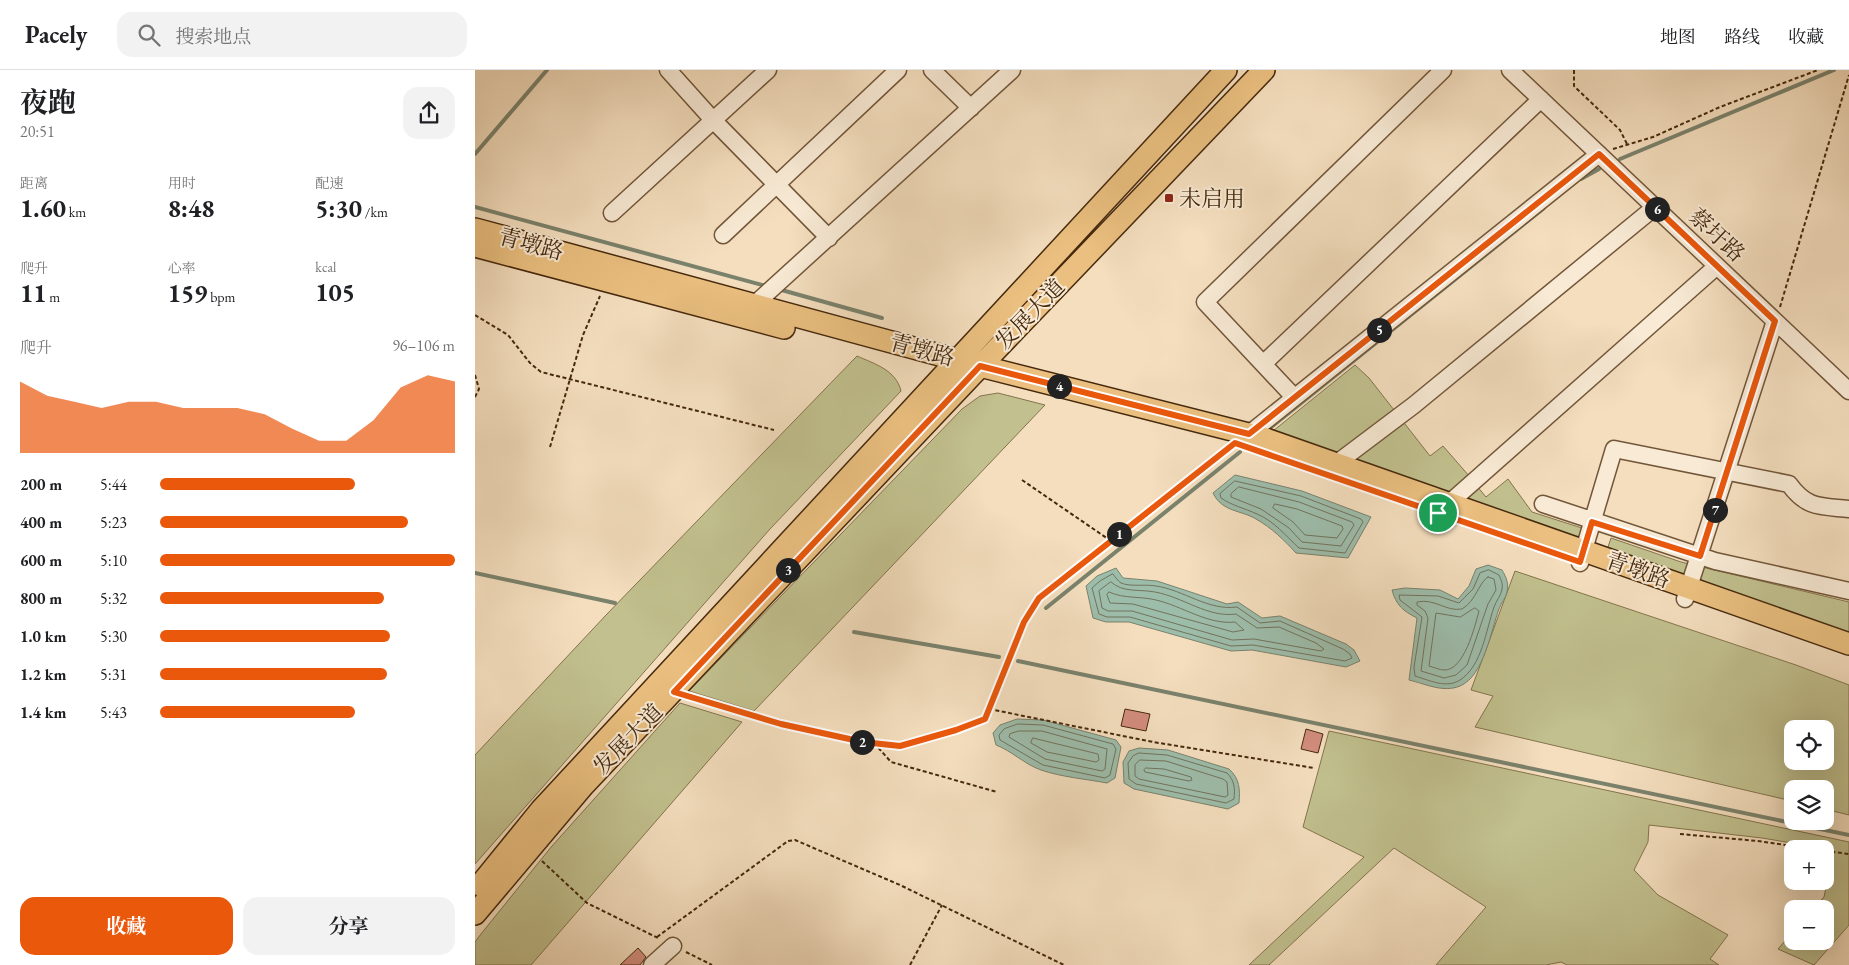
<!DOCTYPE html>
<html lang="zh">
<head>
<meta charset="utf-8">
<style>
	:root { --surface:#fff; --page:#f2f2f2; --text:#202124; --muted:#757577; --line:#e0e0e0; --accent:#ea580c }
	body { margin:0; font-family:"EB Garamond","Noto Serif SC",serif; background:var(--page); color:var(--text); height:100vh; display:flex; flex-direction:column; font-size:19px; white-space:nowrap }
	* { box-sizing:border-box; margin:0 }
	p { font-size:16px; color:var(--muted) }
	.icon { flex:none; width:28px; height:28px; fill:none; stroke:currentColor; stroke-width:2; stroke-linecap:round; stroke-linejoin:round }
	.map { position:relative; flex:1; overflow:hidden }
	.sheet { display:flex; flex-direction:column; background:var(--surface); width:475px }
	.sheet>* { flex:none }
	.tools { position:absolute; left:1309px; top:650px; display:grid; gap:10px }
	.tools a { display:grid; place-items:center; width:50px; height:50px; border-radius:10px; background:var(--surface); box-shadow:0 5px 20px #0002; font-size:25px }
	.pin { position:absolute; display:grid; place-items:center; width:42px; height:42px; color:#fff; margin:-21px; border:2px solid #fff; border-radius:50%; box-shadow:0 1px 5px #0007 }
	.km { position:absolute; width:25px; height:25px; margin:-12px; border-radius:50%; background:#222; color:#fff; font-size:14px; line-height:25px; text-align:center }
	.round { display:grid; place-items:center; flex:none; width:52px; height:52px; border-radius:15px; background:var(--page) }
	.headline { display:flex; align-items:center; justify-content:space-between; height:85px; padding:0 20px }
	h1 { font-size:28px; font-weight:700; line-height:38px }
	.figures { display:grid; grid-template-columns:repeat(3,1fr); gap:8px; height:85px; padding:5px 20px }
	.figures div { display:grid; align-content:center }
	.figures b { font-size:25px; font-weight:700 }
	.figures small { font-size:14px; font-weight:400 }
	.figures p { font-size:14px }
	.chart { height:140px; padding:10px 20px }
	.chart p { display:flex; justify-content:space-between }
	.chart svg { width:100%; height:90px; margin-top:5px; fill:var(--accent); opacity:.7 }
	.action { display:flex; gap:10px; margin-top:auto; padding:10px 20px }
	.action a { flex:1; height:58px; border-radius:15px; background:var(--accent); color:#fff; font-size:20px; font-weight:700; line-height:58px; text-align:center }
	.action a+a { background:var(--page); color:var(--text) }
	ul { padding:0 20px; list-style:none; font-size:16px }
	li { display:grid; grid-template-columns:80px 60px 1fr; align-items:center; height:38px }
	li i { height:12px; border-radius:6px; background:var(--accent) }
	header { display:flex; align-items:center; gap:30px; box-sizing:border-box; height:70px; padding:0 25px; background:var(--surface); border-bottom:1px solid var(--line) }
	header strong { font-size:24px }
	nav { display:flex; gap:28px; margin-inline-start:auto; font-size:18px }
	.search { width:350px; height:45px; background:var(--page); display:flex; align-items:center; gap:12px; box-sizing:border-box; padding:0 18px; border-radius:15px; color:var(--muted); font-size:19px }
	main { display:flex; flex:1; min-height:0 }
	.map>svg:first-child { display:block }
	.green { fill:#c1c08e; stroke:#84744e; fill-rule:evenodd }
	.water { fill:#9dbdab; stroke:#7a826c }
	.lines { fill:none; stroke-linecap:round; stroke-linejoin:round }
	.shore { stroke:#72735c; stroke-width:1 }
	.stream { stroke:#7a826c; stroke-width:4 }
	.building { fill:#d38d7d; stroke:#46290d }
	.minor-casing { stroke:#725639; stroke-width:19 }
	.major-casing { stroke:#46290d; stroke-width:24 }
	.path { stroke:#46290d; stroke-width:2; stroke-dasharray:4 2.5; stroke-linecap:butt }
	.minor { stroke:#f8ead5; stroke-width:16 }
	.major { stroke:#eabf7f; stroke-width:21 }
	.route-casing { stroke:#fff; stroke-width:10 }
	.route { stroke:#ea580c; stroke-width:6 }
	.poi-dot { fill:#8f2418; stroke:#f8ead5; stroke-width:2 }
	.labels { text-anchor:middle; dominant-baseline:central; stroke-width:4; stroke-linejoin:round; paint-order:stroke }
	.poi-label { font-size:22px; fill:#46290d; stroke:#f8ead5; text-anchor:start }
	.street-label { font-size:22px; fill:#46290d; stroke:#f8ead5 }
</style>
</head>
<body>
<header>
<strong>Pacely</strong>
<div class="search"><svg class="icon" aria-label="search" viewBox="0 0 24 24"><circle cx="10" cy="10" r="6"/><path d="M15 15l6 6"/></svg>搜索地点</div>
<nav><a>地图</a><a>路线</a><a>收藏</a></nav>
</header>
<main>
<section class="sheet">
<div class="headline"><div><h1>夜跑</h1><p>20:51</p></div><a class="round"><svg class="icon" aria-label="share" viewBox="0 0 24 24"><path d="M12 15V3M7 8l5-5 5 5M5 13v7h14v-7"/></svg></a></div>
<div class="figures">
<div><p>距离</p><b>1.60<small> km</small></b></div>
<div><p>用时</p><b>8:48</b></div>
<div><p>配速</p><b>5:30<small> /km</small></b></div>
</div>
<div class="figures">
<div><p>爬升</p><b>11<small> m</small></b></div>
<div><p>心率</p><b>159<small> bpm</small></b></div>
<div><p>kcal</p><b>105</b></div>
</div>
<div class="chart"><p><span>爬升</span>96–106 m</p>
<svg viewBox="0 0 160 44" preserveAspectRatio="none"><path d="M0 44V9L10 16L20 19L30 22L40 19L50 19L60 22L70 22L80 22L90 25L100 32L110 38L120 38L130 28L140 12L150 6L160 9V44z"/></svg>
</div>
<ul>
<li><b>200 m</b>5:44<i style="width:66%"></i></li>
<li><b>400 m</b>5:23<i style="width:84%"></i></li>
<li><b>600 m</b>5:10<i style="width:100%"></i></li>
<li><b>800 m</b>5:32<i style="width:76%"></i></li>
<li><b>1.0 km</b>5:30<i style="width:78%"></i></li>
<li><b>1.2 km</b>5:31<i style="width:77%"></i></li>
<li><b>1.4 km</b>5:43<i style="width:66%"></i></li>
</ul>
<div class="action"><a>收藏</a><a>分享</a></div>
</section>
<div class="map">
<svg width="1374" height="895" viewBox="0 0 1374 895">
	<rect width="100%" height="100%" fill="#f4debe"/>
	<filter id="stains"><feTurbulence type="fractalNoise" baseFrequency=".004" numOctaves="4"/><feColorMatrix values="0 0 0 0 .2 0 0 0 0 .09 0 0 0 0 .02 0 0 0 .5 -.17"/></filter>
	<radialGradient id="worn" r=".72"><stop offset=".6" stop-color="#630" stop-opacity="0"/><stop offset="1" stop-color="#630" stop-opacity=".3"/></radialGradient>
	<!-- green -->
	<path class="green" d="M382 286C400 294 421 300 426 321L295 459 0 794V685L132 544Z
		M880 295 894 308 955 386 968 376 995 407 970 428 793 365Z
		M523 323 570 335 279 641 214 621 487 339 505 326Z
		M1033 409 1057 442 1110 459 1105 475 982 431 1001 415 1011 427Z
		M1136 468 1206 492 1374 532V564L1131 483Z
		M1040 501 1321 595 1374 615V745L1350 739V719H1318L1317 731 1000 657 1018 626 996 620ZM1318 659H1350V691H1318Z
		M205 633 267 652 56 895H0V872L6 864 77 776Z
		M854 661 1374 772V855L1339 895 1303 879 1317 863 1318 871H1350V839H1338L1349 827 1359 780 1287 768 1174 755 1173 772 1159 800 1183 825 1253 865 1235 889 1244 895H1092L1086 892 1071 895H961L1011 837 919 778 794 895H774L889 787 828 757Z"/>
	<!-- water -->
	<path class="water" d="M760 405 827 421 896 447 873 488 821 483C809 470 797 458 781 449 766 440 747 442 738 423Z
		M1013 495 1027 500C1031 507 1034 513 1032 522 1031 528 1026 533 1024 539 1016 560 1009 606 985 616 968 623 951 614 934 610L942 548C928 541 921 535 917 520L930 518 965 520 983 529 994 516 1001 499Z
		M641 498 648 508 682 511 752 534 763 532 787 548 805 546 871 574 879 580 885 591 871 597 777 580 756 581 654 552H631L618 548 611 516 622 506Z
		M542 649 568 650 641 670 646 677 640 708 632 713C611 709 586 707 566 700 549 694 537 681 521 675L518 663 525 655Z
		M664 678 693 680 754 699C765 709 765 719 764 733L753 739 659 719 649 713 648 692 654 681Z"/>
	<g class="lines">
		<!-- shore -->
		<path class="shore" d="M760 411 826 426 886 449 888 452 870 483 824 478C811 466 799 451 782 444 769 438 758 436 746 428L745 424Z
			M764 417 824 432 877 452 879 455 866 476 827 472 814 458 786 439 756 427V424Z
			M800 434 822 439 867 456 868 459 862 468 830 465 818 452 798 438Z
			M1014 500 1024 505C1026 510 1028 513 1027 519 1026 526 1021 531 1019 537 1011 560 1007 596 985 610 971 619 954 610 940 606L939 597 947 547 925 530 924 525 963 526 984 533 998 519 1005 503Z
			M638 504C640 507 643 511 646 513 655 517 671 514 681 516 709 520 733 541 762 537L785 553 805 551 868 579 875 584 877 588 870 591 778 575 756 576 655 547H632L624 544 617 518 625 511Z
			M1013 507 1019 509 1021 520 1013 534 992 595 981 605 969 608 946 601 953 548 950 541 942 535V532C960 528 971 542 987 539 1001 531 1004 512 1013 507Z
			M636 512C648 523 664 519 680 522 708 527 733 548 761 544L782 558 804 557 841 573 849 579 846 581 779 569 757 570 657 541H633L627 538 624 521Z
			M634 522C649 529 665 526 681 530 707 536 733 555 760 552L769 560 758 562 658 534 635 533 632 525Z
			M1000 538 1004 541C1000 556 989 601 969 600 965 600 958 597 954 596L961 543 985 547Z
			M543 654 568 655 638 674 641 679 635 705 630 708 568 695 525 670 524 665 529 659Z
			M544 661H567L632 679 630 699 627 701 570 689 534 667 535 664Z
			M558 668 623 684 624 690 621 692 572 682 556 673Z
			M664 683 692 685 752 703C760 711 760 719 759 729L751 733 661 714 654 709 653 693 658 686Z
			M665 690 691 691 748 709 752 712 753 725 750 727 664 709 660 706V695Z
			M671 698 689 699 716 707 717 710 714 711 670 702 669 700Z"/>
		<!-- stream -->
		<path class="stream" d="M0 84 72 0
			M1145 89 1359 0
			M1106 109 1124 99
			M0 137 291 216
			M303 219 407 248
			M790 362 1069 138
			M0 503 140 533
			M571 538 765 382
			M379 562 524 587
			M543 591 1374 765"/>
	</g>
	<!-- building -->
	<path class="building" d="M650 639 675 644 671 661 646 656Z
		M831 659 848 664 843 683 826 679Z
		M163 878 171 887 165 895H145Z"/>
	<g class="lines">
		<!-- minor casing -->
		<g class="minor-casing">
			<path id="minor" d="M193 0 238 50 354 168
				M457 0 496 38
				M1035 0 1374 321
				M137 143 293 0
				M248 165 423 0
				M280 234 537 0
				M788 294 1066 29
				M819 327 730 232 968 0
				M774 364 1124 84
				M864 395 866 390 939 335 1180 137
				M1068 434 1240 491 1374 521
				M963 443 1242 196
				M1105 493 1139 379 1314 414C1332 439 1346 436 1374 439
				M1210 529 1300 251
				M177 895 198 876"/>
		</g>
		<!-- major casing -->
		<g class="major-casing">
			<path id="major" d="M0 159 505 296 785 367 1374 574
				M0 176 309 258
				M5 815 66 740 751 0
				M0 844 108 716 496 306 789 0"/>
		</g>
		<!-- path -->
		<path class="path" d="M1099 0V16L1145 60 1152 74
			M1138 79 1178 67 1245 37 1343 0
			M1305 237 1374 5
			M0 245 33 265 55 293 66 302 299 360
			M0 305 4 319 0 327
			M75 377 108 265 125 226
			M547 410 636 471
			M215 627 306 654 388 672 425 676 481 660 510 649 549 552 564 528 756 376
			M514 639 678 672 839 698
			M399 673 416 692 522 722
			M1205 764 1283 771 1338 779
			M1350 781 1374 784
			M67 791 112 833 183 868
			M182 867 313 771 320 770 425 815 589 895
			M211 882 237 895
			M435 895 467 835"/>
		<!-- minor -->
		<use href="#minor" class="minor"/>
		<!-- major -->
		<use href="#major" class="major"/>
	</g>
	<g class="lines">
		<!-- route casing -->
		<g class="route-casing">
			<path id="route" d="M1124 84 1300 251 1225 486 1117 452 1105 492 760 373 564 528 549 552 510 649 481 660 425 676 388 672 306 654 199 622 505 296 774 364Z"/>
		</g>
		<!-- route -->
		<use href="#route" class="route"/>
	</g>
	<!-- markers -->
	<rect class="poi-dot" x="689" y="123" width="10" height="10" rx="2.5"/>
	<g class="labels">
		<!-- poi labels -->
		<g class="poi-label">
			<text x="704" y="128">未启用</text>
		</g>
		<!-- street labels -->
		<g class="street-label">
			<text transform="translate(1242 165) rotate(43)">蔡圩路</text>
			<text transform="translate(56 174) rotate(15)">青墩路</text>
			<text transform="translate(555 244) rotate(-46)">发展大道</text>
			<text transform="translate(447 280) rotate(15)">青墩路</text>
			<text transform="translate(1163 500) rotate(19)">青墩路</text>
			<text transform="translate(153 669) rotate(-46)">发展大道</text>
		</g>
	</g>
	<rect width="100%" height="100%" filter="url(#stains)"/>
	<rect width="100%" height="100%" fill="url(#worn)"/>
</svg>
<div class="tools">
<a><svg class="icon" aria-label="locate" viewBox="0 0 24 24"><circle cx="12" cy="12" r="6"/><path d="M12 2v4M12 18v4M2 12h4M18 12h4"/></svg></a>
<a><svg class="icon" aria-label="layers" viewBox="0 0 24 24"><path d="M12 4l9 5-9 5-9-5zM3 14l9 5 9-5"/></svg></a>
<a>+</a>
<a>−</a>
</div>
<div class="pin" style="left:963px;top:443px;background:#1e9e55"><svg class="icon" aria-label="arrive" viewBox="0 0 24 24"><path d="M6 21V4h12l-3 4 3 4H6"/></svg></div>
<b class="km" style="left:644px;top:464px">1</b>
<b class="km" style="left:387px;top:672px">2</b>
<b class="km" style="left:313px;top:500px">3</b>
<b class="km" style="left:584px;top:316px">4</b>
<b class="km" style="left:904px;top:260px">5</b>
<b class="km" style="left:1182px;top:139px">6</b>
<b class="km" style="left:1240px;top:440px">7</b>
</div>
</main>
</body>
</html>
